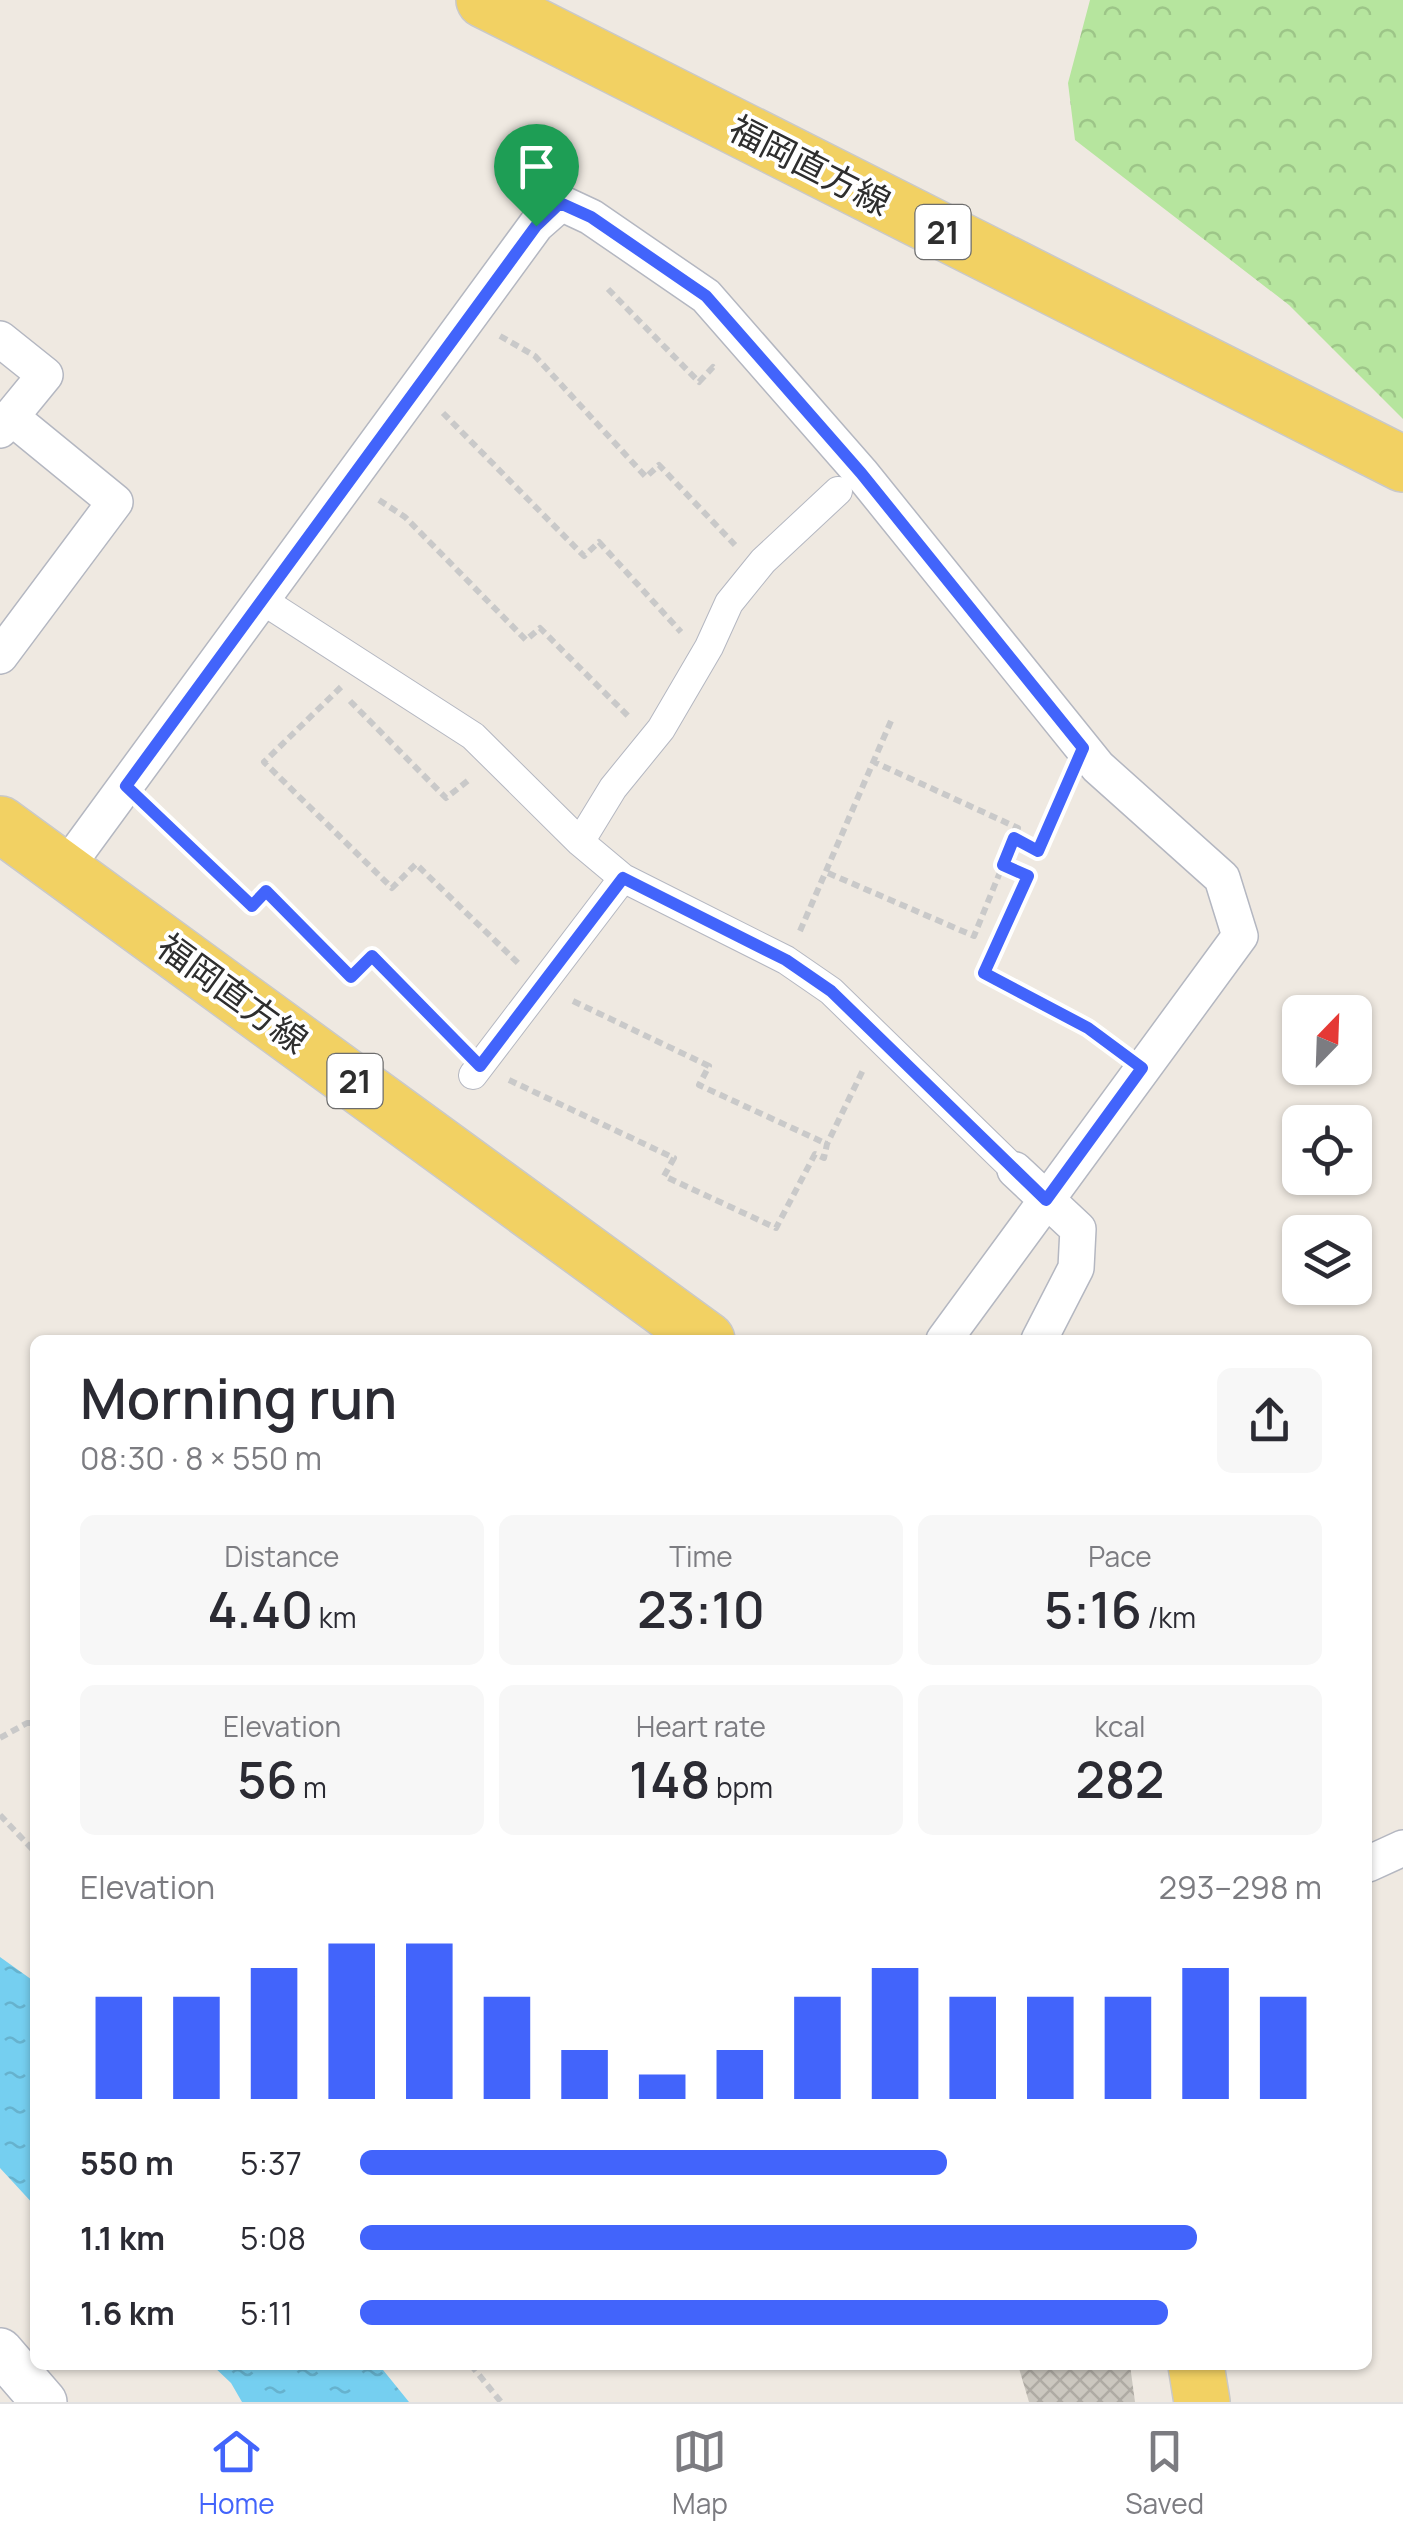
<!DOCTYPE html>
<html lang="en">
<head>
<meta charset="utf-8">
<style>
	:root { --surface:#fff; --page:#f7f7f7; --text:#2b2b33; --muted:#7c7c81; --line:#e1e1e2; --accent:#4264fb }
	body { margin:0; font-family:Manrope,"Noto Sans JP",sans-serif; background:var(--page); color:var(--text); height:100vh; display:flex; flex-direction:column; font-size:38px; white-space:nowrap }
	* { box-sizing:border-box; margin:0 }
	p { font-size:32px; color:var(--muted) }
	.icon { flex:none; width:55px; height:55px; fill:none; stroke:currentColor; stroke-width:2; stroke-linecap:round; stroke-linejoin:round }
	.map { position:relative; flex:1; overflow:hidden }
	.side { position:absolute; left:30px; top:1335px; width:1342px; height:1035px; display:flex; flex-direction:column; background:var(--surface); border-radius:15px; box-shadow:0 2px 8px #0004 }
	.side>* { flex:none }
	.needle { width:65px; rotate:23deg }
	.fabs { position:absolute; left:1282px; top:995px; display:grid; gap:20px }
	.fabs a { display:grid; place-items:center; width:90px; height:90px; border-radius:15px; background:var(--surface); box-shadow:0 2px 8px #0004; font-size:50px }
	.pin { position:absolute; display:grid; place-items:center; width:85px; height:85px; color:#fff; margin:-102px -42px; border-radius:50% 50% 50% 0; rotate:-45deg; box-shadow:0 0 10px #0007 }
	.pin .icon { rotate:45deg }
	.round { display:grid; place-items:center; flex:none; width:105px; height:105px; border-radius:15px; background:var(--page) }
	.summary { display:flex; align-items:center; justify-content:space-between; height:170px; padding:0 50px }
	h1 { font-size:55px; font-weight:600; line-height:75px }
	.figures { display:grid; grid-template-columns:repeat(3,1fr); gap:15px; height:170px; padding:10px 50px }
	.figures div { display:grid; align-content:center; border-radius:15px; background:var(--page); text-align:center }
	.figures b { font-size:50px; font-weight:600 }
	.figures small { font-size:28px; font-weight:400 }
	.figures p { font-size:28px }
	.chart { height:280px; padding:20px 50px }
	.chart p { display:flex; justify-content:space-between }
	.chart svg { width:100%; height:180px; margin-top:10px; stroke:var(--accent); stroke-width:6 }
	ul { padding:0 50px; list-style:none; font-size:32px }
	li { display:grid; grid-template-columns:160px 120px 1fr; align-items:center; height:75px }
	li i { height:25px; border-radius:12px; background:var(--accent) }
	.menu { display:flex; justify-content:space-around; align-items:center; height:140px; border-top:2px solid var(--line); background:var(--surface); font-size:28px; color:var(--muted) }
	.menu a { display:grid; justify-items:center; gap:5px }
	.menu .current { color:var(--accent) }
	.map>svg:first-child { display:block }
	.forest { fill:url(#forest-crowns) }
	.water { fill:url(#water-ripples) }
	.building { fill:url(#building-cross-hatch) }
	.lines { fill:none; stroke-linecap:round; stroke-linejoin:round }
	.pedestrian-casing { stroke:#b4b7c1; stroke-width:30 }
	.minor-casing { stroke:#b4b7c1; stroke-width:38 }
	.tertiary-casing { stroke:#b4b7c1; stroke-width:48 }
	.primary-casing { stroke:#c9c9c9; stroke-width:58 }
	.path { stroke:#c9c9c9; stroke-width:6; stroke-dasharray:8 5; stroke-linecap:butt }
	.pedestrian { stroke:#fff; stroke-width:28 }
	.minor { stroke:#fff; stroke-width:35 }
	.tertiary { stroke:#fff; stroke-width:45 }
	.primary { stroke:#f2d163; stroke-width:55 }
	.route-casing { stroke:#fff; stroke-width:20 }
	.route { stroke:#4264fb; stroke-width:12 }
	.labels { text-anchor:middle; dominant-baseline:central; stroke-width:8; stroke-linejoin:round; paint-order:stroke }
	.shield { fill:#fff; stroke:#6d6d6d; stroke-width:2.5 }
	.shield-label { font-size:32px; font-weight:bold; fill:#2e2e2e }
	.street-label { font-size:35px; fill:#2e2e2e; stroke:#fff }
</style>
</head>
<body>
<div class="map">
<svg width="1403" height="2402" viewBox="0 0 1403 2402">
	<defs>
		<pattern id="forest-crowns" width="20" height="18" patternUnits="userSpaceOnUse" patternTransform="scale(2.5)"><rect width="20" height="18" fill="#b6e59e"/><path d="M2 6a3 3 0 1 1 6 0M12 15a3 3 0 1 1 6 0" fill="none" stroke="#9dc588"/></pattern>
		<pattern id="water-ripples" width="26" height="14" patternUnits="userSpaceOnUse" patternTransform="scale(2.5)"><rect width="26" height="14" fill="#75cff0"/><path d="M2 4q2-2 4 0t4 0M15 11q2-2 4 0t4 0" fill="none" stroke="#66b2ce"/></pattern>
		<pattern id="building-cross-hatch" width="8" height="8" patternUnits="userSpaceOnUse" patternTransform="scale(2.5)"><rect width="8" height="8" fill="#cbc7bf"/><path d="M0 0l8 8M0 8l8-8" fill="none" stroke="#afaba4"/></pattern>
	</defs>
	<rect width="100%" height="100%" fill="#efe9e1"/>
	<!-- forest -->
	<path class="forest" d="M1090 0H1403V419L1289 305 1075 140 1068 83Z"/>
	<!-- water -->
	<path class="water" d="M0 1957 35 1982V2206L0 2168Z
		M212 2365H379L409 2402H242L231 2383Z"/>
	<!-- building -->
	<path class="building" d="M1018 2365H1130L1135 2402H1029Z"/>
	<g class="lines">
		<!-- pedestrian casing -->
		<g class="pedestrian-casing">
			<path id="pedestrian" d="M262 600 473 736 580 842 623 878 786 960 831 991 1015 1170
				M580 842 613 788 661 729 709 647 729 603 763 561 838 491
				M473 1075 623 878"/>
		</g>
		<!-- minor casing -->
		<g class="minor-casing">
			<path id="minor" d="M0 339 45 375 0 430
				M0 656 115 502 11 417
				M64 870 536 225 561 203 591 217 706 296 861 473 1098 767 1222 878 1240 936 944 1340
				M1015 1170 1078 1229 1076 1268 1039 1340
				M1368 1864 1403 1848"/>
		</g>
		<!-- tertiary casing -->
		<g class="tertiary-casing">
			<path id="tertiary" d="M0 2351 44 2402"/>
		</g>
		<!-- primary casing -->
		<g class="primary-casing">
			<path id="primary" d="M484 0 1403 464
				M0 824 707 1340
				M1196 2365 1202 2402"/>
		</g>
		<!-- path -->
		<path class="path" d="M608 289 699 382 713 367 715 369
			M500 336 535 356 646 477 659 465 735 545
			M443 413 584 556 599 542 681 632
			M379 500 405 517 526 640 540 628 629 717
			M341 687 264 762 392 888 416 864 518 963
			M350 701 446 798 470 779
			M151 810 252 906 266 891 351 977 372 956 458 1044
			M1014 838 1039 851 1066 786
			M1003 865 1029 876 984 973 1088 1028 1113 1047
			M828 873 974 936 1018 828 874 762
			M800 931 891 721
			M573 1001 709 1066 699 1085 827 1144
			M509 1080 674 1158 664 1176 776 1228 815 1154 824 1158 827 1144 863 1070
			M0 1738 27 1723H35
			M0 1815 35 1852
			M471 2365 501 2402"/>
		<!-- pedestrian -->
		<use href="#pedestrian" class="pedestrian"/>
		<!-- minor -->
		<use href="#minor" class="minor"/>
		<!-- tertiary -->
		<use href="#tertiary" class="tertiary"/>
		<!-- primary -->
		<use href="#primary" class="primary"/>
	</g>
	<g class="lines">
		<!-- route casing -->
		<g class="route-casing">
			<path id="route" d="M560 203 591 217 706 296 861 473 1083 748 1038 851 1014 838 1003 865 1028 876 984 973 1088 1028 1142 1068 1046 1200 831 991 786 960 623 878 480 1066 372 956 351 977 266 891 252 906 126 786 536 226Z"/>
		</g>
		<!-- route -->
		<use href="#route" class="route"/>
	</g>
	<g class="labels">
		<!-- shield labels -->
		<g class="shield">
			<rect x="915.5" y="205" width="55" height="54" rx="8"/>
			<rect x="327.5" y="1054" width="55" height="54" rx="8"/>
		</g>
		<g class="shield-label">
			<text x="943" y="232">21</text>
			<text x="355" y="1081">21</text>
		</g>
		<!-- street labels -->
		<g class="street-label">
			<text transform="translate(810 165) rotate(27)">福岡直方線</text>
			<text transform="translate(233 993) rotate(36)">福岡直方線</text>
		</g>
	</g>
</svg>
<div class="fabs">
<a><svg class="needle" viewBox="-14 -14 28 28"><path d="M0-13l5 13h-10z" fill="#e53935"/><path d="M0 13l5-13h-10z" fill="#7c7c81"/></svg></a>
<a><svg class="icon" aria-label="locate" viewBox="0 0 24 24"><circle cx="12" cy="12" r="6"/><path d="M12 2v4M12 18v4M2 12h4M18 12h4"/></svg></a>
<a><svg class="icon" aria-label="layers" viewBox="0 0 24 24"><path d="M12 4l9 5-9 5-9-5zM3 14l9 5 9-5"/></svg></a>
</div>
<div class="pin" style="left:536px;top:226px;background:#1e9e55"><svg class="icon" aria-label="arrive" viewBox="0 0 24 24"><path d="M6 21V4h12l-3 4 3 4H6"/></svg></div>
<section class="side">
<div class="summary"><div><h1>Morning run</h1><p>08:30 · 8 × 550 m</p></div><a class="round"><svg class="icon" aria-label="share" viewBox="0 0 24 24"><path d="M12 15V3M7 8l5-5 5 5M5 13v7h14v-7"/></svg></a></div>
<div class="figures">
<div><p>Distance</p><b>4.40<small> km</small></b></div>
<div><p>Time</p><b>23:10</b></div>
<div><p>Pace</p><b>5:16<small> /km</small></b></div>
</div>
<div class="figures">
<div><p>Elevation</p><b>56<small> m</small></b></div>
<div><p>Heart rate</p><b>148<small> bpm</small></b></div>
<div><p>kcal</p><b>282</b></div>
</div>
<div class="chart"><p><span>Elevation</span>293–298 m</p>
<svg viewBox="0 0 160 44" preserveAspectRatio="none"><path d="M5 44V19M15 44V19M25 44V12M35 44V6M45 44V6M55 44V19M65 44V32M75 44V38M85 44V32M95 44V19M105 44V12M115 44V19M125 44V19M135 44V19M145 44V12M155 44V19"/></svg>
</div>
<ul>
<li><b>550 m</b>5:37<i style="width:61%"></i></li>
<li><b>1.1 km</b>5:08<i style="width:87%"></i></li>
<li><b>1.6 km</b>5:11<i style="width:84%"></i></li>
</ul>
</section>
</div>
<nav class="menu">
<a class="current"><svg class="icon" aria-label="home" viewBox="0 0 24 24"><path d="M3 11l9-7 9 7M6 9v11h12V9"/></svg>Home</a>
<a><svg class="icon" aria-label="map" viewBox="0 0 24 24"><path d="M3 6l6-2 6 2 6-2v14l-6 2-6-2-6 2zM9 4v14M15 6v14"/></svg>Map</a>
<a><svg class="icon" aria-label="saved" viewBox="0 0 24 24"><path d="M7 4h10v16l-5-4-5 4z"/></svg>Saved</a>
</nav>
</body>
</html>
